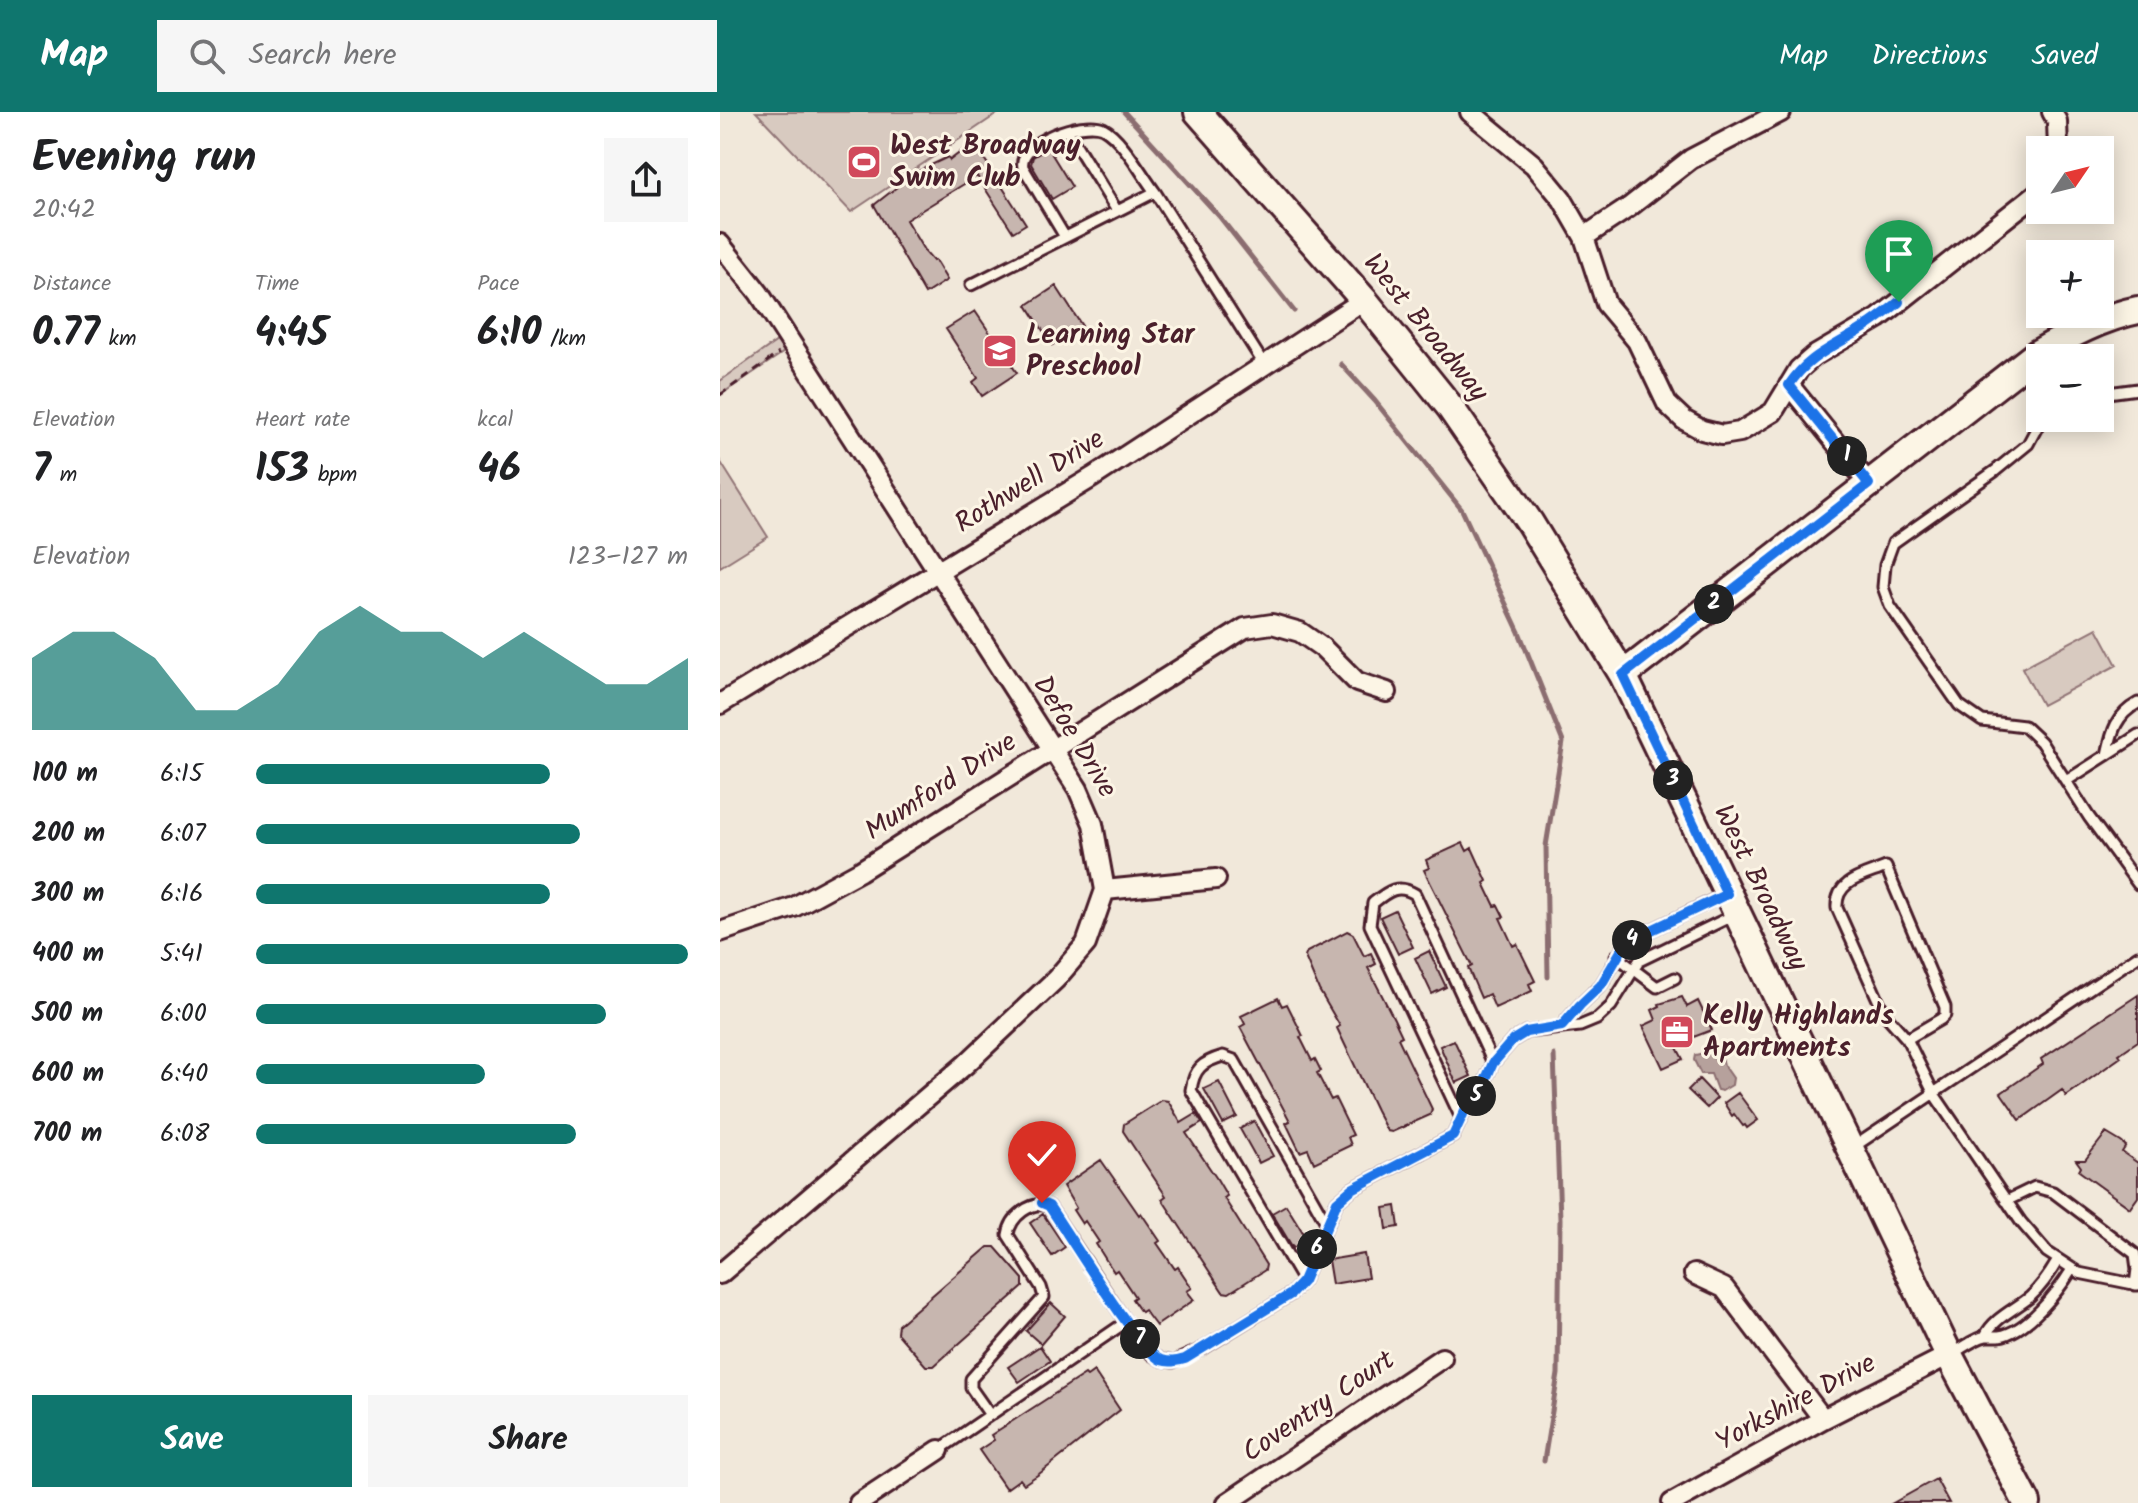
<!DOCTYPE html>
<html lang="en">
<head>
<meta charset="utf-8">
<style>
	:root { --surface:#fff; --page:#f6f6f6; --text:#202124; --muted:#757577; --accent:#0f766e }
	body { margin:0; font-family:Kalam,sans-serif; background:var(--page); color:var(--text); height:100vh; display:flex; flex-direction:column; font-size:30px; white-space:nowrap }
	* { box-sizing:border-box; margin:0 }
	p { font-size:26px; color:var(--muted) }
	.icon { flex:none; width:44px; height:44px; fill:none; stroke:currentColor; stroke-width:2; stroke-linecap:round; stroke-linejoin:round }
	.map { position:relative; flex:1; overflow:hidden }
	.side { display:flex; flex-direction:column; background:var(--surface); width:720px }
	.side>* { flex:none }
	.needle { width:52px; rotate:55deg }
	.tools { position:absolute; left:1306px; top:24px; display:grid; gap:16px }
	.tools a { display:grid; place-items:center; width:88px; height:88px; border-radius:0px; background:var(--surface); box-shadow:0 4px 20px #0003; font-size:40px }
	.pin { position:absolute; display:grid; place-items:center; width:68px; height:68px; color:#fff; margin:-82px -34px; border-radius:50% 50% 50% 0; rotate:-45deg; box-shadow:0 0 8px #0007 }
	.pin .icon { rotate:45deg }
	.km { position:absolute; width:40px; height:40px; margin:-20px; border-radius:50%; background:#222; color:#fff; font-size:22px; line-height:40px; text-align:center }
	.round { display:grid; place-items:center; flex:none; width:84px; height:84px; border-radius:0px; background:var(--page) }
	.headline { display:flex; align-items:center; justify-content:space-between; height:136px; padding:0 32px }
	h1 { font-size:44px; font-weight:800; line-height:60px }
	.stats { display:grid; grid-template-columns:repeat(3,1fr); gap:12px; height:136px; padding:8px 32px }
	.stats div { display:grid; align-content:center }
	.stats b { font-size:40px; font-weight:800 }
	.stats small { font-size:22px; font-weight:400 }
	.stats p { font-size:22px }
	.chart { height:224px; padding:16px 32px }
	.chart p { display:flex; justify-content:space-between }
	.chart svg { width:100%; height:144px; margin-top:8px; fill:var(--accent); opacity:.7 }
	.primary-button { display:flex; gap:16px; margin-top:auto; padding:16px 32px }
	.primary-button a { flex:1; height:92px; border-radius:0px; background:var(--accent); color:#fff; font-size:32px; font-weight:800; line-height:92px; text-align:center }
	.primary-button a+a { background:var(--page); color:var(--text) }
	ul { padding:0 32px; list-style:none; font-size:26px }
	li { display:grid; grid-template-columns:128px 96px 1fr; align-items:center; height:60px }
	li i { height:20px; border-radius:10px; background:var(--accent) }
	header { display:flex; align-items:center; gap:48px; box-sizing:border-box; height:112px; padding:0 40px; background:var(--accent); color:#fff }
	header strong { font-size:38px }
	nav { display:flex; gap:44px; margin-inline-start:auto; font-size:28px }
	.search { width:560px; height:72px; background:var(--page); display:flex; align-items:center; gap:20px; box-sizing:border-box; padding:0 28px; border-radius:0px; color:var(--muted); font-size:30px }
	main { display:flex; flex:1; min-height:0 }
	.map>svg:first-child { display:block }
	.green { fill:#d8cac0; stroke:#917476; stroke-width:2 }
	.water { fill:#b6a19c; stroke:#8b6d6f; stroke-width:2 }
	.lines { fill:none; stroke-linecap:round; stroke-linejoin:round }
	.stream { stroke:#8b6d6f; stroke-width:5 }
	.building { fill:#c7b6af; stroke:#4a1f2b; stroke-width:2 }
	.lane-casing { stroke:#4a1f2b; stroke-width:15 }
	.street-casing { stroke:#4a1f2b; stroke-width:24 }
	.secondary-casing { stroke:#4a1f2b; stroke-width:32 }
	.path { stroke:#4a1f2b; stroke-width:3; stroke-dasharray:8 6; stroke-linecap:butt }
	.lane { stroke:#fcf5e5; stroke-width:9 }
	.street { stroke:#fcf5e5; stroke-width:18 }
	.secondary { stroke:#fcf5e5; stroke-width:26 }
	.route-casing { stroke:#fff; stroke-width:16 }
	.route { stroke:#1a73e8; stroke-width:10 }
	.labels { text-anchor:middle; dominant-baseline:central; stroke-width:6; stroke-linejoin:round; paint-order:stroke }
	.poi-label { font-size:28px; font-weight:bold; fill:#4a1f2b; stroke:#fcf5e5; text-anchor:start }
	.street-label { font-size:28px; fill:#4a1f2b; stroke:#fcf5e5 }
</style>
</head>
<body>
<header>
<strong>Map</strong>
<div class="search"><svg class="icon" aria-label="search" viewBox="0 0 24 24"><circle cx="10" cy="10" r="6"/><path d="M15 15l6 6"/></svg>Search here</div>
<nav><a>Map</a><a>Directions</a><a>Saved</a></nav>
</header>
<main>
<section class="side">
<div class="headline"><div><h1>Evening run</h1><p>20:42</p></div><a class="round"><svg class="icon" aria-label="share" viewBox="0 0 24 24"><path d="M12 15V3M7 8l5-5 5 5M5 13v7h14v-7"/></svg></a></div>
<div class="stats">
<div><p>Distance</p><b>0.77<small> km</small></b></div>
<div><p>Time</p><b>4:45</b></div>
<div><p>Pace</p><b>6:10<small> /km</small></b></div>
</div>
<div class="stats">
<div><p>Elevation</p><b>7<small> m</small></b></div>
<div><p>Heart rate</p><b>153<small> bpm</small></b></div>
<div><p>kcal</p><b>46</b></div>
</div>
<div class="chart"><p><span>Elevation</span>123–127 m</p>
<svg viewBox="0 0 160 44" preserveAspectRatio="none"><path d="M0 44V22L10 14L20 14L30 22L40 38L50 38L60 30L70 14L80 6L90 14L100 14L110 22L120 14L130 22L140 30L150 30L160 22V44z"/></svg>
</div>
<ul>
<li><b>100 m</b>6:15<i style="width:68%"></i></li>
<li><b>200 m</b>6:07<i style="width:75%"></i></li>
<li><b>300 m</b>6:16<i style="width:68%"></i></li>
<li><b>400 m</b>5:41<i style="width:100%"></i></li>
<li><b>500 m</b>6:00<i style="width:81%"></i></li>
<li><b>600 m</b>6:40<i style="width:53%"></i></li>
<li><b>700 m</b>6:08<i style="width:74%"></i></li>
</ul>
<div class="primary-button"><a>Save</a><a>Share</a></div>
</section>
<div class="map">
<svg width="1418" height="1391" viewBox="0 0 1418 1391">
	<rect width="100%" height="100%" fill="#f1e8da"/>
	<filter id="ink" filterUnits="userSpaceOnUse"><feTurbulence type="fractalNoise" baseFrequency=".0125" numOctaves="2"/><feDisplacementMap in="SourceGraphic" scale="16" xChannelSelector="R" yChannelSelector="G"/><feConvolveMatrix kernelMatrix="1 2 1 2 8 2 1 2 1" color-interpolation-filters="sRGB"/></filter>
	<g filter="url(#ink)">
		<!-- green -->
		<path class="green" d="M36 0H280L131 100Z
			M57 229 64 240 0 283V269Z
			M0 349 48 425 0 455Z
			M1377 516 1397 553 1322 593 1302 556Z"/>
		<!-- water -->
		<path class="water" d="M990 934 1000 937 1004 953 1013 966 1012 973 1002 979 997 978 991 962H981L974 948 975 943 984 941Z"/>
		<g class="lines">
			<!-- stream -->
			<path class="stream" d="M404 0 499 104 574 199
				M621 252 655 289 742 398 799 520 843 630 826 734 828 865
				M824 1349 838 1262 840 1107 834 943"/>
		</g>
		<!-- building -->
		<path class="building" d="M328 36 352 75 332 87 311 52 313 45Z
			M258 37 306 112 293 120 257 64 186 108 205 140 213 149 215 148 227 168 205 182 154 93 196 60 228 45 230 48 242 39 246 45Z
			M336 174 362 214 332 233 307 193Z
			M255 199 297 261 262 284 253 270 258 266 226 217Z
			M743 731 747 739 752 736 767 769 764 771 775 794 778 793 784 805 780 806 793 834 797 832 815 869 809 872 812 879 775 896 769 882 761 886 748 856 752 854 704 758 709 756 706 748Z
			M675 798 693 835 678 842 660 805Z
			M627 819 633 822 644 844 651 841 656 852 648 856 674 907 682 924 678 926 712 997 710 1003 672 1020 667 1019 656 998 617 916 620 914 599 878 585 845 587 840Z
			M709 839 726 875 712 882 695 846Z
			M1418 883V929L1399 942 1401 945 1346 984 1342 978 1300 1008 1281 981 1323 952 1321 947Z
			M962 885 967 895 978 889 992 918 955 932 963 947 943 956 923 914 936 908 932 898 940 894 939 892Z
			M558 886 562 894 567 892 583 924 580 925 592 949 595 947 601 959 597 961 611 988 615 986 633 1023 628 1025 631 1033 594 1051 588 1037 580 1040 566 1011 570 1009 520 915 525 912 521 904Z
			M734 928 751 964 736 971 720 934Z
			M979 967 997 986 987 996 968 978Z
			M499 970 517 1005 503 1012 484 977Z
			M1018 981 1038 1008 1027 1016 1025 1013 1023 1014 1014 1002 1012 1004 1004 991Z
			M442 988 448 989 461 1011 476 1002 482 1011 466 1021 497 1067 507 1084 504 1086 546 1153 545 1158 509 1181 503 1180 472 1133 442 1087 446 1084 403 1019 404 1012Z
			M534 1009 553 1044 539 1051 520 1017Z
			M1386 1021 1401 1030 1406 1034 1402 1040 1418 1051V1085L1410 1096 1359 1059 1361 1055 1356 1048H1365Z
			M381 1048 419 1103 421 1101 440 1129 437 1131 455 1157 458 1155 472 1176 467 1179 474 1188 436 1214 424 1198 421 1200 412 1187 415 1185 397 1158 394 1160 386 1148 376 1132 379 1130 365 1109 362 1112 353 1098 356 1096 343 1074Z
			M566 1093 587 1127 573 1136 552 1101Z
			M676 1094 679 1115 667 1117 664 1096Z
			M323 1102 345 1135 332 1144 310 1111Z
			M268 1135H275L303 1167V1175L214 1254H206L177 1221 178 1213Z
			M644 1142 648 1166 612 1172 608 1148Z
			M331 1191 345 1204 321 1232 306 1219Z
			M320 1234 330 1249 299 1270 288 1255Z
			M374 1259 400 1298 319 1362 304 1372 300 1367 286 1377 259 1338 274 1328 271 1323 365 1262 367 1264Z
			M1216 1367 1229 1391H1173Z"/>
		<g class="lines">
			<!-- lane casing -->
			<g class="lane-casing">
				<path id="lane" d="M347 18 397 99
					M345 125 303 55C297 30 363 7 383 16 402 26 422 63 435 80
					M251 173 435 80 545 254
					M1380 282 1418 277
					M1322 306 1308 332 1275 359 1173 431 1165 453 1163 475 1170 494 1239 593 1262 609 1304 614 1321 630 1369 705 1418 772
					M1387 643C1392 619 1396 603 1418 591
					M1346 669 1418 623
					M896 844 937 875 955 866
					M842 914 860 893 881 873 904 834 919 824 1004 783
					M1187 927 1221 907 1225 903V895L1166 755C1145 764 1115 768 1117 796L1164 901 1187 927 1214 982 1301 1110 1327 1140 1359 1161 1418 1173
					M741 1006 650 813 653 791C667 780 677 771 695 782L773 951
					M1132 1036 1418 844
					M1286 1089 1315 1075 1333 1080 1415 1142 1417 1157 1415 1173
					M583 1169 471 978C474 957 482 950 503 944L514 948 607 1112
					M1265 1224C1274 1206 1294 1198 1310 1185 1322 1174 1330 1162 1338 1148
					M1233 1241C1243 1236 1255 1226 1266 1224 1267 1224 1278 1224 1279 1224 1307 1220 1338 1180 1352 1157
					M270 1303 251 1276V1267L324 1185 321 1175 288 1123C290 1105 311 1088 329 1094L406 1210
					M219 1338 406 1210 431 1242 441 1248 453 1250 482 1237 571 1182 583 1169 617 1090 632 1077 733 1024 746 996 761 978 773 951 793 928 806 920 860 914 877 907 891 894 919 849 1014 803"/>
			</g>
			<!-- street casing -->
			<g class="street-casing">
				<path id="street" d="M750 0 814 53 842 87 864 125 886 192 917 229 947 292 964 308 982 318 1002 323 1020 320 1053 300 1079 257 1094 244 1159 206 1320 79
					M1332 0 1337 9 1338 38
					M864 125 908 96 971 47 1061 0
					M0 132 39 181 358 677 373 712 385 778 366 832 336 867 246 952 0 1162
					M1069 273 1149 372
					M0 592 373 365 644 188
					M385 778 496 767
					M0 820 74 795 140 759 525 516 552 512 580 520 603 536 637 570 667 580
					M974 1162 1004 1176 1103 1307
					M139 1391 219 1338
					M507 1391 722 1246
					M952 1391 1103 1307 1229 1243"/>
			</g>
			<!-- secondary casing -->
			<g class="secondary-casing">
				<path id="secondary" d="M478 0 644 188 730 295 810 411 903 563 1229 1243 1307 1391
					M903 563 1318 241C1349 223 1383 205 1418 198"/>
			</g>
			<!-- path -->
			<path class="path" d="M0 283 59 241"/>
			<!-- lane -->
			<use href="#lane" class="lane"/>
			<!-- street -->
			<use href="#street" class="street"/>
			<!-- secondary -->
			<use href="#secondary" class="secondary"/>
		</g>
	</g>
	<g class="lines" filter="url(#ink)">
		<!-- route casing -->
		<g class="route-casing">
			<path id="route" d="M322 1091 329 1094C347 1120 420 1240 441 1248 450 1251 457 1249 465 1247L571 1182 583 1169 617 1090 632 1077 733 1024 746 996 761 978 773 951 793 928 806 920 842 914 860 893 881 873 904 834 919 824 1007 782 903 563 1149 372 1069 273C1085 249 1103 240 1127 226 1146 216 1163 203 1179 190"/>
		</g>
		<!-- route -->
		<use href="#route" class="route"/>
	</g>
	<!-- icons -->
	<defs>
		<g id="stadium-square" transform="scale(1.8)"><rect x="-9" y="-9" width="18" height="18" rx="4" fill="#d1495b" stroke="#fcf5e5"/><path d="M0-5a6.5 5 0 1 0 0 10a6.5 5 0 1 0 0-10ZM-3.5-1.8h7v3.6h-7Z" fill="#fff"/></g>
		<g id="school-square" transform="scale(1.8)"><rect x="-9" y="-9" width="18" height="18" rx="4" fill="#d1495b" stroke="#fcf5e5"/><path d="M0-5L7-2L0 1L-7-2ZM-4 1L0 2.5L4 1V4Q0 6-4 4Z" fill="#fff"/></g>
		<g id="office-square" transform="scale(1.8)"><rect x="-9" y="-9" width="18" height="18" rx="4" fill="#d1495b" stroke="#fcf5e5"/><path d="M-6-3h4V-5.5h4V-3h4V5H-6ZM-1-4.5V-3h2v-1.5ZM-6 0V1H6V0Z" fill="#fff"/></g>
	</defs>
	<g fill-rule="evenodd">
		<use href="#stadium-square" x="144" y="50"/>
		<use href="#school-square" x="280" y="239"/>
		<use href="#office-square" x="957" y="920"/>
	</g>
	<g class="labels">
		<!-- poi labels -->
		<g class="poi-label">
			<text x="170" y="34">West Broadway<tspan x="170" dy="32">Swim Club</tspan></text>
			<text x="306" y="223">Learning Star<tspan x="306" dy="32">Preschool</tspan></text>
			<text x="983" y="904">Kelly Highlands<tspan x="983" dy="32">Apartments</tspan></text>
		</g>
		<!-- street labels -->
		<g class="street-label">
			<text transform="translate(705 216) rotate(51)">West Broadway</text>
			<text transform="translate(310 370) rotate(-32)">Rothwell Drive</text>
			<text transform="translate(354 625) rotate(59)">Defoe Drive</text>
			<text transform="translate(221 675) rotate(-33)">Mumford Drive</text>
			<text transform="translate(1040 776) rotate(64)">West Broadway</text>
			<text transform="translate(1076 1291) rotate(-28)">Yorkshire Drive</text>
			<text transform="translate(599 1295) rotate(-34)">Coventry Court</text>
		</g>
	</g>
</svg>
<div class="tools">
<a><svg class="needle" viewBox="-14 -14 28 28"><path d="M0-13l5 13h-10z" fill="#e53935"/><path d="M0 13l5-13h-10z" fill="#757577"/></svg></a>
<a>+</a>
<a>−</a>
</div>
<div class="pin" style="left:1179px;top:190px;background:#1e9e55"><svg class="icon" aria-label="arrive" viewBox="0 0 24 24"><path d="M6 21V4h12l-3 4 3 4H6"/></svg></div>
<div class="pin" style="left:322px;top:1091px;background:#d93025"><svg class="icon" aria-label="check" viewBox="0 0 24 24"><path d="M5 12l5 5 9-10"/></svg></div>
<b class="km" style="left:1127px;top:344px">1</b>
<b class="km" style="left:994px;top:492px">2</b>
<b class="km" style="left:953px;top:668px">3</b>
<b class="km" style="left:912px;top:828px">4</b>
<b class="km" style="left:756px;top:984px">5</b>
<b class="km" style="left:597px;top:1137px">6</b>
<b class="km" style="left:420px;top:1227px">7</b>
</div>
</main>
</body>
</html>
